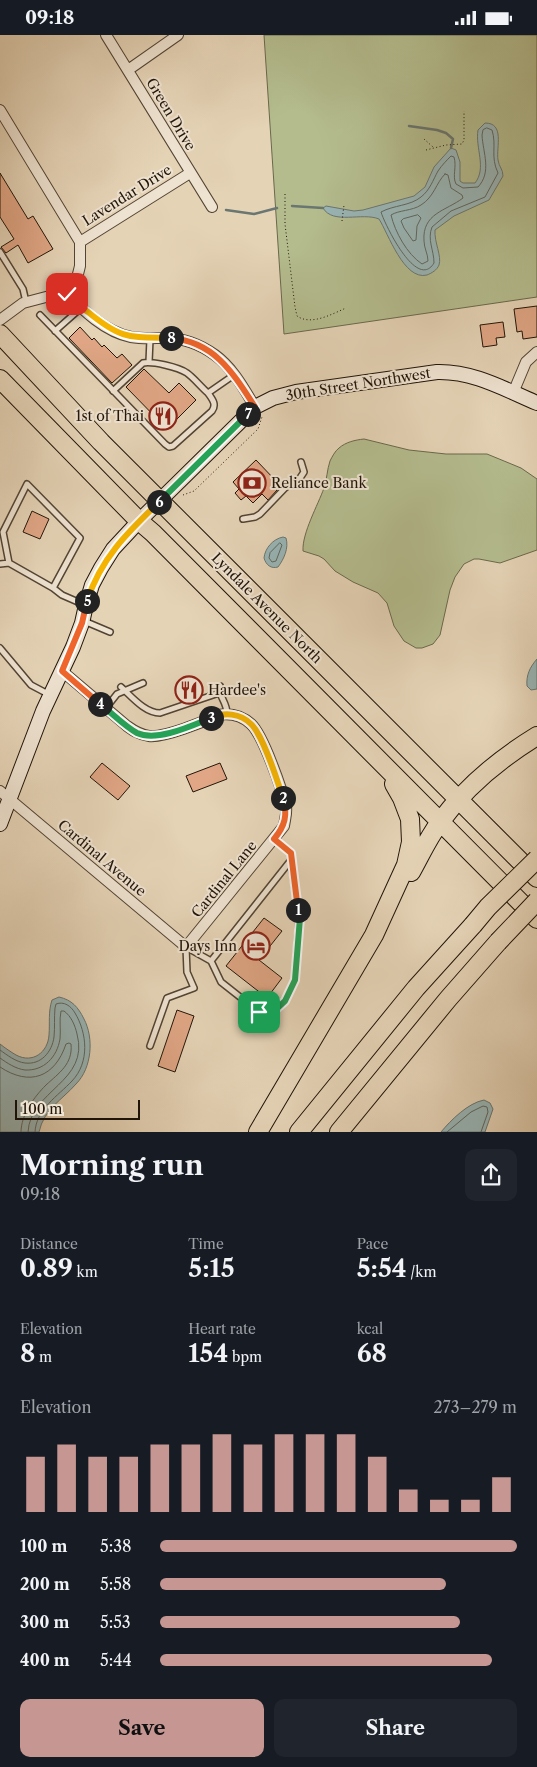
<!DOCTYPE html>
<html lang="en">
<head>
<meta charset="utf-8">
<style>
	:root { --surface:#171b24; --page:#20242c; --text:#f1f3f6; --muted:#9ea1a6; --accent:#c59692 }
	body { margin:0; font-family:"Libre Caslon Text",serif; background:var(--page); color:var(--text); height:100vh; display:flex; flex-direction:column; font-size:19px; white-space:nowrap }
	* { box-sizing:border-box; margin:0 }
	p { font-size:16px; color:var(--muted) }
	.icon { flex:none; width:28px; height:28px; fill:none; stroke:currentColor; stroke-width:2; stroke-linecap:round; stroke-linejoin:round }
	.map { position:relative; height:1097px; overflow:hidden }
	.drawer { display:flex; flex-direction:column; background:var(--surface); flex:1 }
	.drawer>* { flex:none }
	.scale { position:absolute; left:15px; bottom:12px; width:125px; box-sizing:border-box; padding-left:5px; border:2px solid #211509; border-top:0; font-size:14px; line-height:18px; white-space:nowrap; color:#211509; -webkit-text-stroke:4px #eee2d0; paint-order:stroke }
	.pin { position:absolute; display:grid; place-items:center; width:42px; height:42px; color:#fff; margin:-21px; border-radius:10px; box-shadow:0 2px 8px #0006 }
	.km { position:absolute; width:25px; height:25px; margin:-12px; border-radius:50%; background:#222; color:#fff; font-size:14px; line-height:25px; text-align:center }
	.round { display:grid; place-items:center; flex:none; width:52px; height:52px; border-radius:10px; background:var(--page) }
	.summary { display:flex; align-items:center; justify-content:space-between; height:85px; padding:0 20px }
	h1 { font-size:28px; font-weight:700; line-height:38px }
	.metrics { display:grid; grid-template-columns:repeat(3,1fr); gap:8px; height:85px; padding:5px 20px }
	.metrics div { display:grid; align-content:center }
	.metrics b { font-size:25px; font-weight:700 }
	.metrics small { font-size:14px; font-weight:400 }
	.metrics p { font-size:14px }
	.chart { height:140px; padding:10px 20px }
	.chart p { display:flex; justify-content:space-between }
	.chart svg { width:100%; height:90px; margin-top:5px; stroke:var(--accent); stroke-width:6 }
	.primary-button { display:flex; gap:10px; margin-top:auto; padding:10px 20px }
	.primary-button a { flex:1; height:58px; border-radius:10px; background:var(--accent); color:#111; font-size:20px; font-weight:700; line-height:58px; text-align:center }
	.primary-button a+a { background:var(--page); color:var(--text) }
	ul { padding:0 20px; list-style:none; font-size:16px }
	li { display:grid; grid-template-columns:80px 60px 1fr; align-items:center; height:38px }
	li i { height:12px; border-radius:6px; background:var(--accent) }
	.status { display:flex; justify-content:space-between; align-items:center; height:35px; padding:0 25px; background:var(--surface); direction:ltr }
	.status svg { height:14px; fill:currentColor }
	.map>svg:first-child { display:block }
	.green { fill:#b4bc8e; stroke:#6a684c }
	.water { fill:#99b6b7; stroke:#697671 }
	.lines { fill:none; stroke-linecap:round; stroke-linejoin:round }
	.shore { stroke:#5d6660; stroke-width:1 }
	.stream { stroke:#697671; stroke-width:2.5 }
	.building { fill:#e0a685; stroke:#211509 }
	.lane-casing { stroke:#524434; stroke-width:8 }
	.street-casing { stroke:#524434; stroke-width:12 }
	.secondary-casing { stroke:#211509; stroke-width:16 }
	.highway-casing { stroke:#211509; stroke-width:20 }
	.path { stroke:#211509; stroke-width:1; stroke-dasharray:1 2.5; stroke-linecap:butt }
	.lane { stroke:#eee2d0; stroke-width:5 }
	.street { stroke:#eee2d0; stroke-width:10 }
	.secondary { stroke:#eee2d0; stroke-width:14 }
	.highway { stroke:#e5d3b6; stroke-width:18 }
	.highway-bridge-casing { stroke:#211509; stroke-width:20; stroke-linecap:butt }
	.highway-bridge { stroke:#e5d3b6; stroke-width:18 }
	.split-1-casing { stroke:#fff; stroke-width:10 }
	.split-2-casing { stroke:#fff; stroke-width:10 }
	.split-3-casing { stroke:#fff; stroke-width:10 }
	.split-4-casing { stroke:#fff; stroke-width:10 }
	.split-5-casing { stroke:#fff; stroke-width:10 }
	.split-6-casing { stroke:#fff; stroke-width:10 }
	.split-7-casing { stroke:#fff; stroke-width:10 }
	.split-8-casing { stroke:#fff; stroke-width:10 }
	.split-9-casing { stroke:#fff; stroke-width:10 }
	.split-1 { stroke:#22a559; stroke-width:6 }
	.split-2 { stroke:#f0652b; stroke-width:6 }
	.split-3 { stroke:#f5b400; stroke-width:6 }
	.split-4 { stroke:#22a559; stroke-width:6 }
	.split-5 { stroke:#f0652b; stroke-width:6 }
	.split-6 { stroke:#f5b400; stroke-width:6 }
	.split-7 { stroke:#22a559; stroke-width:6 }
	.split-8 { stroke:#f0652b; stroke-width:6 }
	.split-9 { stroke:#f5b400; stroke-width:6 }
	.labels { text-anchor:middle; dominant-baseline:central; stroke-width:4; stroke-linejoin:round; paint-order:stroke }
	.street-label { font-size:14px; fill:#211509; stroke:#eee2d0 }
	.poi-label { font-size:14px; fill:#211509; stroke:#eee2d0; text-anchor:end }
</style>
</head>
<body>
<div class="status"><b>09:18</b><svg viewBox="0 0 49 12"><path d="M0 12V9h3v3zM5 12V6h3v6zM10 12V3h3v9zM15 12V0h3v12zM26 1h20v11H26zM47 4h2v5h-2z"/></svg></div>
<div class="map">
<svg width="537" height="1097" viewBox="0 0 537 1097">
	<rect width="100%" height="100%" fill="#e5d3b6"/>
	<filter id="stains"><feTurbulence type="fractalNoise" baseFrequency=".004" numOctaves="4"/><feColorMatrix values="0 0 0 0 .2 0 0 0 0 .09 0 0 0 0 .02 0 0 0 .5 -.17"/></filter>
	<radialGradient id="worn" r=".72"><stop offset=".6" stop-color="#630" stop-opacity="0"/><stop offset="1" stop-color="#630" stop-opacity=".3"/></radialGradient>
	<!-- green -->
	<path class="green" d="M264 0H537V262L284 299Z
		M364 404 409 415 446 419H487L521 433 537 444V515L500 528 479 524H474L464 529 455 542 450 555 440 600 433 609 422 613H416L404 606 394 591 387 568 378 558 353 547 335 536 324 524 319 521 303 516C302 498 318 470 324 453 327 444 327 435 330 426 332 422 335 416 339 413 346 407 355 405 364 404Z"/>
	<!-- water -->
	<path class="water" d="M485 88C505 88 496 112 498 125 499 132 503 134 503 141L489 165 454 181 435 195C434 207 442 221 439 230 437 235 432 238 427 240 404 246 388 198 379 184 362 177 333 190 323 173L326 171 354 176 363 175 414 161 425 152 434 132 451 113 456 115 460 127V146L463 148H475C487 133 475 113 478 95Z
		M283 502 286 503C289 513 284 524 278 532 271 534 266 530 264 523 265 513 273 504 283 502Z
		M537 624V654L531 655 527 651C526 640 530 632 537 624Z
		M59 962C72 965 78 972 84 984 94 1003 92 1033 76 1049 62 1065 44 1074 39 1097H0V1009C5 1013 11 1017 16 1020 33 1029 48 1017 49 1000 50 988 48 977 52 965Z
		M484 1065 490 1068 493 1074 485 1097H441C451 1085 468 1068 484 1065Z"/>
	<g class="lines">
		<!-- shore -->
		<path class="shore" d="M487 93 492 95C497 111 490 121 498 138L485 162 451 176 432 192C427 205 434 215 434 228 417 256 385 190 381 177 394 170 410 171 421 162 430 155 433 145 438 136 442 130 447 125 451 121L454 122C457 132 452 141 456 149L463 153 478 152C492 137 483 118 482 100L483 95Z
			M445 139 448 140 451 153 462 160 463 163C446 176 422 178 424 206 424 213 428 219 428 226L422 229C407 219 395 197 391 180 399 175 412 176 421 170 434 162 436 148 445 139Z
			M418 180 421 183 417 191 416 205 413 206 404 193 401 186 403 184Z
			M280 508 282 510 276 526 272 527 269 523 270 518Z
			M0 1015C7 1020 16 1027 25 1028 41 1030 52 1017 54 1002 55 992 54 983 55 973L56 969C64 966 71 971 75 978 87 998 90 1027 72 1046 58 1061 36 1074 35 1097
			M0 1023C7 1028 16 1034 25 1035 44 1036 57 1022 60 1004 61 995 59 985 61 976H64C71 981 75 990 77 999 90 1047 30 1055 28 1097
			M0 1032C30 1052 55 1042 66 1009L69 1008 71 1009C73 1029 59 1038 46 1050 34 1062 21 1080 21 1097
			M447 1097 471 1077 483 1071 487 1072 488 1077 481 1097"/>
		<!-- stream -->
		<path class="stream" d="M409 91 437 95 446 98 453 104 451 113
			M292 171 323 173
			M226 175 254 179 277 173"/>
	</g>
	<!-- building -->
	<path class="building" d="M0 138 28 184 33 181 53 214 28 228 18 210 6 218 1 212 14 204 0 182Z
		M537 271V302L523 304 522 296 517 297 514 274Z
		M503 287 505 302 496 303 497 310 483 312 480 290Z
		M80 292 92 305 94 303 102 312 104 310 117 323 122 319 132 330 112 348 69 303Z
		M144 334 169 358 179 348 196 365 167 394 126 352Z
		M256 425 276 446 272 450 277 455 268 465 262 459 253 468 246 461 241 465 235 458 239 454 233 447Z
		M32 476 49 484 40 504 23 497Z
		M102 728 130 751 118 765 90 742Z
		M220 728 227 744 193 757 186 741Z
		M264 883 282 896 259 925 282 943 267 963 226 931Z
		M177 975 194 981 175 1037 158 1031Z"/>
	<g class="lines">
		<!-- lane casing -->
		<g class="lane-casing">
			<path id="lane" d="M0 217 23 254 26 267
				M40 280 165 409 169 412 173 411 212 376C217 369 212 364 208 358L234 340
				M55 296 81 273
				M149 327 150 304
				M113 356 143 328C152 326 178 332 187 338 194 343 201 352 208 358
				M243 484 255 482 260 479 285 453 300 443 304 437 301 427
				M0 529 9 528
				M53 553 9 528 3 497 27 449 80 503 53 553 62 560 85 570
				M84 586 110 597
				M0 613 31 650 50 660
				M220 651C218 662 227 666 227 679
				M121 652C132 662 145 678 160 678L219 658
				M106 673 117 659 143 648
				M274 804 291 818V825
				M186 912 211 926 291 825 299 883 295 945 285 966 271 979 259 977 221 947 211 926
				M150 1011 167 963 194 953 187 937 186 912"/>
		</g>
		<!-- street casing -->
		<g class="street-casing">
			<path id="street" d="M106 0 212 172
				M128 35 178 0
				M0 75 80 207V231L76 247 72 252 65 257 23 268 0 285
				M80 207 190 138
				M65 257C83 275 105 297 131 302 142 304 154 303 165 303 183 303 201 310 215 320 233 333 244 354 255 372
				M513 358 526 327 537 317
				M0 756 186 912 284 791C285 784 287 778 286 772 282 754 263 700 251 689 241 680 230 678 218 680 203 687 164 703 149 701 140 700 134 696 127 691L62 636"/>
		</g>
		<!-- secondary casing -->
		<g class="secondary-casing">
			<path id="secondary" d="M0 789 43 676 73 612 82 588 86 570 92 550 101 533 113 514 139 486 255 372 273 363 296 357 437 337C473 336 504 354 537 368"/>
		</g>
		<!-- highway casing -->
		<g class="highway-casing">
			<path id="highway" d="M0 299 101 407 537 843
				M0 344 139 486 153 498 537 884
				M411 837C420 821 428 803 440 787 465 753 501 723 537 701
				M258 1097 374 900 406 830 411 807 410 784 402 763 394 749
				M299 1097 416 953 473 890
				M339 1097 448 964 498 907"/>
		</g>
		<!-- path -->
		<path class="path" d="M424 104 433 112
			M426 115 446 110 462 109 464 105V76
			M285 159V189L295 272 297 281C311 291 332 279 346 273
			M342 186 344 170
			M183 460 194 456 258 394 262 382"/>
		<!-- lane -->
		<use href="#lane" class="lane"/>
		<!-- street -->
		<use href="#street" class="street"/>
		<!-- secondary -->
		<use href="#secondary" class="secondary"/>
		<!-- highway -->
		<use href="#highway" class="highway"/>
		<!-- highway-bridge casing -->
		<g class="highway-bridge-casing">
			<path id="highway-bridge" d="M473 890 488 872 537 824
				M498 907 537 866"/>
		</g>
		<!-- highway-bridge -->
		<use href="#highway-bridge" class="highway-bridge"/>
	</g>
	<g class="lines">
		<!-- split-1 casing -->
		<g class="split-1-casing">
			<path id="split-1" d="M259 977 271 979 285 966 295 945 300 883 298 875"/>
		</g>
		<!-- split-2 casing -->
		<g class="split-2-casing">
			<path id="split-2" d="M283 763C288 780 285 791 274 804L291 818 298 875"/>
		</g>
		<!-- split-3 casing -->
		<g class="split-3-casing">
			<path id="split-3" d="M211 683C224 677 240 678 251 689 264 702 277 745 283 763"/>
		</g>
		<!-- split-4 casing -->
		<g class="split-4-casing">
			<path id="split-4" d="M100 669C112 678 124 691 137 698 157 707 191 691 211 683"/>
		</g>
		<!-- split-5 casing -->
		<g class="split-5-casing">
			<path id="split-5" d="M87 566 82 588 62 636 100 669"/>
		</g>
		<!-- split-6 casing -->
		<g class="split-6-casing">
			<path id="split-6" d="M87 566C101 523 127 498 159 467"/>
		</g>
		<!-- split-7 casing -->
		<g class="split-7-casing">
			<path id="split-7" d="M159 467 248 379"/>
		</g>
		<!-- split-8 casing -->
		<g class="split-8-casing">
			<path id="split-8" d="M171 303C215 307 233 338 255 372L248 379"/>
		</g>
		<!-- split-9 casing -->
		<g class="split-9-casing">
			<path id="split-9" d="M67 259C72 266 81 272 88 277 122 305 129 302 171 303"/>
		</g>
		<!-- split-1 -->
		<use href="#split-1" class="split-1"/>
		<!-- split-2 -->
		<use href="#split-2" class="split-2"/>
		<!-- split-3 -->
		<use href="#split-3" class="split-3"/>
		<!-- split-4 -->
		<use href="#split-4" class="split-4"/>
		<!-- split-5 -->
		<use href="#split-5" class="split-5"/>
		<!-- split-6 -->
		<use href="#split-6" class="split-6"/>
		<!-- split-7 -->
		<use href="#split-7" class="split-7"/>
		<!-- split-8 -->
		<use href="#split-8" class="split-8"/>
		<!-- split-9 -->
		<use href="#split-9" class="split-9"/>
	</g>
	<!-- icons -->
	<defs>
		<g id="restaurant-ring" transform="scale(1.4375)"><circle r="9.5" fill="#eee2d0" stroke="#8f2418" stroke-width="1.5"/><path d="M-5-6h1v4h1v-4h1v4h1v-4h1v5L-1.5 .5V6h-2V.5L-5-1ZM5-6V6H3V1.5H1.5Q1.5-4 5-6Z" fill="#8f2418"/></g>
		<g id="bank-ring" transform="scale(1.4375)"><circle r="9.5" fill="#eee2d0" stroke="#8f2418" stroke-width="1.5"/><path d="M-6-4H6V4H-6ZM0-2.3a2.3 2.3 0 1 0 0 4.6a2.3 2.3 0 1 0 0-4.6Z" fill="#8f2418"/></g>
		<g id="hotel-ring" transform="scale(1.4375)"><circle r="9.5" fill="#eee2d0" stroke="#8f2418" stroke-width="1.5"/><path d="M-6-4.5h1.5V1H6V5H4.5V3h-9V5H-6ZM-4 0a1.8 1.8 0 1 1 3.6 0ZM.5 0V-2.5h3Q6-2.5 6 0Z" fill="#8f2418"/></g>
	</defs>
	<g fill-rule="evenodd">
		<use href="#restaurant-ring" x="163" y="381"/>
		<use href="#bank-ring" x="252" y="448"/>
		<use href="#restaurant-ring" x="189" y="655"/>
		<use href="#hotel-ring" x="256" y="911"/>
	</g>
	<g class="labels">
		<!-- street labels -->
		<g class="street-label">
			<text transform="translate(171 79) rotate(59)">Green Drive</text>
			<text transform="translate(127 160) rotate(-32)">Lavendar Drive</text>
			<text transform="translate(358 349) rotate(-9)">30th Street Northwest</text>
			<text transform="translate(267 573) rotate(45)">Lyndale Avenue North</text>
			<text transform="translate(102 823) rotate(40)">Cardinal Avenue</text>
			<text transform="translate(224 844) rotate(-51)">Cardinal Lane</text>
		</g>
		<!-- poi labels -->
		<g class="poi-label">
			<text x="144" y="381">1st of Thai</text>
			<text x="271" y="448" text-anchor="start">Reliance Bank</text>
			<text x="208" y="655" text-anchor="start">Hardee's</text>
			<text x="237" y="911">Days Inn</text>
		</g>
	</g>
	<rect width="100%" height="100%" filter="url(#stains)"/>
	<rect width="100%" height="100%" fill="url(#worn)"/>
</svg>
<div class="scale">100 m</div>
<div class="pin" style="left:259px;top:977px;background:#1e9e55"><svg class="icon" aria-label="arrive" viewBox="0 0 24 24"><path d="M6 21V4h12l-3 4 3 4H6"/></svg></div>
<div class="pin" style="left:67px;top:259px;background:#d93025"><svg class="icon" aria-label="check" viewBox="0 0 24 24"><path d="M5 12l5 5 9-10"/></svg></div>
<b class="km" style="left:298px;top:875px">1</b>
<b class="km" style="left:283px;top:763px">2</b>
<b class="km" style="left:211px;top:683px">3</b>
<b class="km" style="left:100px;top:669px">4</b>
<b class="km" style="left:87px;top:566px">5</b>
<b class="km" style="left:159px;top:467px">6</b>
<b class="km" style="left:248px;top:379px">7</b>
<b class="km" style="left:171px;top:303px">8</b>
</div>
<section class="drawer">
<div class="summary"><div><h1>Morning run</h1><p>09:18</p></div><a class="round"><svg class="icon" aria-label="share" viewBox="0 0 24 24"><path d="M12 15V3M7 8l5-5 5 5M5 13v7h14v-7"/></svg></a></div>
<div class="metrics">
<div><p>Distance</p><b>0.89<small> km</small></b></div>
<div><p>Time</p><b>5:15</b></div>
<div><p>Pace</p><b>5:54<small> /km</small></b></div>
</div>
<div class="metrics">
<div><p>Elevation</p><b>8<small> m</small></b></div>
<div><p>Heart rate</p><b>154<small> bpm</small></b></div>
<div><p>kcal</p><b>68</b></div>
</div>
<div class="chart"><p><span>Elevation</span>273–279 m</p>
<svg viewBox="0 0 160 44" preserveAspectRatio="none"><path d="M5 44V17M15 44V11M25 44V17M35 44V17M45 44V11M55 44V11M65 44V6M75 44V11M85 44V6M95 44V6M105 44V6M115 44V17M125 44V33M135 44V38M145 44V38M155 44V27"/></svg>
</div>
<ul>
<li><b>100 m</b>5:38<i style="width:100%"></i></li>
<li><b>200 m</b>5:58<i style="width:80%"></i></li>
<li><b>300 m</b>5:53<i style="width:84%"></i></li>
<li><b>400 m</b>5:44<i style="width:93%"></i></li>
</ul>
<div class="primary-button"><a>Save</a><a>Share</a></div>
</section>
</body>
</html>
